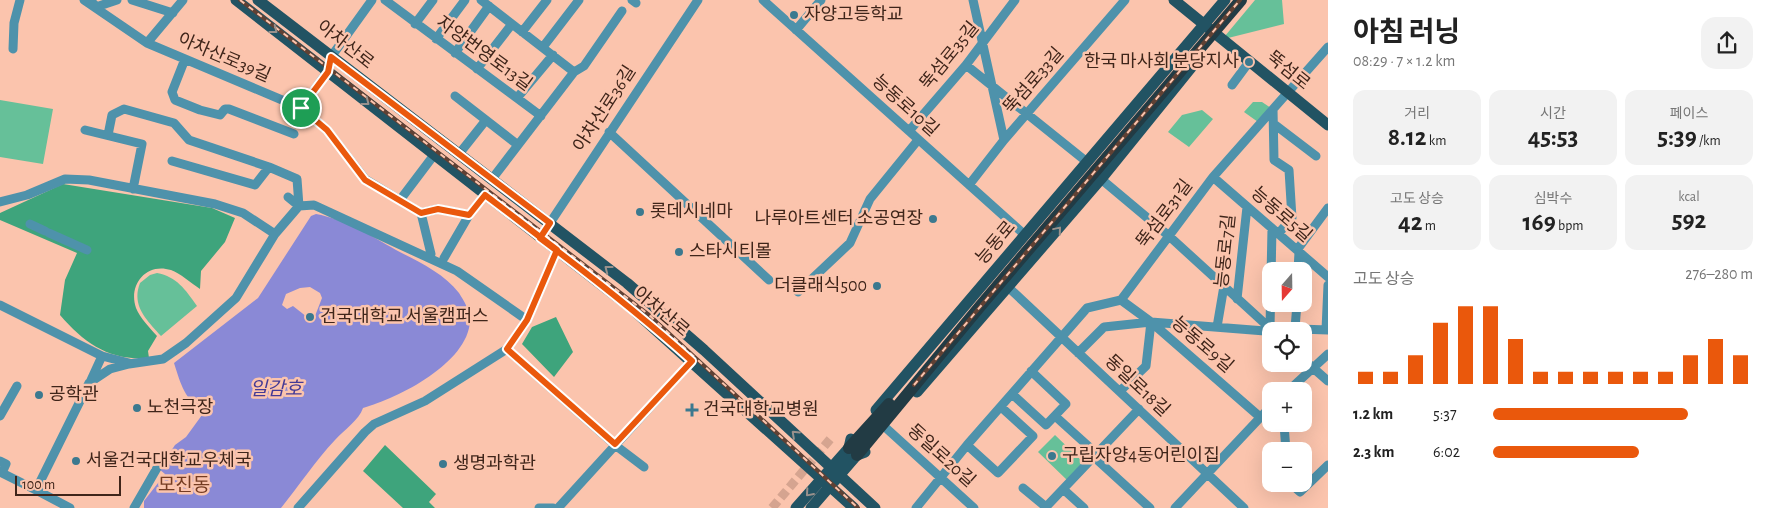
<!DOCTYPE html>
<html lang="ko">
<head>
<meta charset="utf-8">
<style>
	:root { --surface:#fff; --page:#f2f2f2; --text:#222; --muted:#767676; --accent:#ea580c }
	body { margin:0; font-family:"Alegreya Sans","Noto Sans KR",sans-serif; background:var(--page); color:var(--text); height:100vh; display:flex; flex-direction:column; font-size:19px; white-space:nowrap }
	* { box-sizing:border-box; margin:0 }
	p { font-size:16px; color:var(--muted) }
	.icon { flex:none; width:28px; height:28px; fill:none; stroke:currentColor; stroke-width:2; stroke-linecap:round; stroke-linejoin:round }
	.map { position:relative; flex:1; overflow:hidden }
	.panel { display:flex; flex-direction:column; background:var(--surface); width:450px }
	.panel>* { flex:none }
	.needle { width:32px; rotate:200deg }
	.controls { position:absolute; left:1262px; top:262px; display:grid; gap:10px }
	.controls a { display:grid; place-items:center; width:50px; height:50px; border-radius:10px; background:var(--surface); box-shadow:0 5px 20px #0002; font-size:25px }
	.scale { position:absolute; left:15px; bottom:12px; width:106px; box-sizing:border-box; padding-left:5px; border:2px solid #3f251a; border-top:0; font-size:14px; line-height:18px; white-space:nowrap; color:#3f251a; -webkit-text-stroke:4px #fbc4ad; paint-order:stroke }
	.pin { position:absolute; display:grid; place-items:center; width:42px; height:42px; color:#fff; margin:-21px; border:2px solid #fff; border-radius:50%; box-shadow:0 1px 5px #0007 }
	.round { display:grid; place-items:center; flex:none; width:52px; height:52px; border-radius:15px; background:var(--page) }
	.overview { display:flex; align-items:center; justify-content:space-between; height:85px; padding:0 25px }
	h1 { font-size:28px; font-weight:700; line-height:38px }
	.figures { display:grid; grid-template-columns:repeat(3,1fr); gap:8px; height:85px; padding:5px 25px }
	.figures div { display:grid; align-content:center; border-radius:12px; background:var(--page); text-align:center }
	.figures b { font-size:25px; font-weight:700 }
	.figures small { font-size:14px; font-weight:400 }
	.figures p { font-size:14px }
	.chart { height:140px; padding:10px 25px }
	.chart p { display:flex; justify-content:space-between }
	.chart svg { width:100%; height:90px; margin-top:5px; stroke:var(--accent); stroke-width:6 }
	ul { padding:0 25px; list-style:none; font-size:16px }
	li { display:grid; grid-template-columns:80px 60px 1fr; align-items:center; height:38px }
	li i { height:12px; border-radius:6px; background:var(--accent) }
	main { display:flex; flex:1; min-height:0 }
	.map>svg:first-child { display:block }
	.green { fill:#66c099 }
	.forest { fill:#3ea47c }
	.water { fill:#8a89d6; fill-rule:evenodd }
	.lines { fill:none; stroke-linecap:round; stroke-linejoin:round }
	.minor-tunnel { stroke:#d5a490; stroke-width:9; stroke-dasharray:9 4.5; stroke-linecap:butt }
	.minor { stroke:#4e92ab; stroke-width:9 }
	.major { stroke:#225363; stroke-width:11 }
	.highway { stroke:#223b44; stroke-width:12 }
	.rail-casing { stroke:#604134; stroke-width:4 }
	.rail { stroke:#fbc4ad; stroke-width:2; stroke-dasharray:5.5; stroke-linecap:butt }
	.oneway { stroke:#99918c }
	.route-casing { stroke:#fff; stroke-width:10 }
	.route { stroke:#ea580c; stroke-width:6 }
	.poi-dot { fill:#3b798f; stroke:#fbc4ad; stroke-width:2 }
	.labels { text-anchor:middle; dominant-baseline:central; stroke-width:5; stroke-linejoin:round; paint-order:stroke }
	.poi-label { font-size:18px; fill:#3f251a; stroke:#fbc4ad; text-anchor:start }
	.street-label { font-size:18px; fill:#3f251a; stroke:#fbc4ad }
	.water-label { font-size:19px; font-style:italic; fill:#453a95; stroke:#fbc4ad }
	.neighbourhood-label { font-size:19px; fill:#743b22; stroke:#fbc4ad }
</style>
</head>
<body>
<main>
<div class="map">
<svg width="1328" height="508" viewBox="0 0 1328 508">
	<rect width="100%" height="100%" fill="#fbc4ad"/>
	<!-- green -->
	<path class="green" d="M1255 0H1282L1284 24 1228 38 1225 36Z
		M0 100 53 109 43 164 0 157Z
		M1253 102H1262L1271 108 1258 122 1244 112Z
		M1202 110 1213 119 1189 147 1168 132 1182 115Z
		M157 273C177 277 185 289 197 306L161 336C147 320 131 306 140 283L150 275Z
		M1055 435 1083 462 1067 480 1038 452Z"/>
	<!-- forest -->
	<path class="forest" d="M63 184 212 208 235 218 225 242 201 271 200 289C191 283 180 273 171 270 146 262 128 285 136 308 140 318 150 328 157 336L148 351 149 358C110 361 85 344 60 315L65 280 77 253 0 220V213Z
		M556 317 573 352 554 377 522 344 532 327Z
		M385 445 436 494 429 502 435 508H403L363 471Z"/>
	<!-- water -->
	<path class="water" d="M316 214C344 219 372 236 396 250 417 261 444 273 459 293 464 301 471 312 470 321 468 363 399 398 363 408 359 420 344 430 335 440 315 461 299 486 281 508H144V501L165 474 159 469 175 445 186 437 202 415 200 407C184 400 179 378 174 363L258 298 311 216ZM310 287 320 293 322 298 315 316 307 317 293 306 287 309 282 305 286 294 300 288Z"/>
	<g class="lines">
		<!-- minor-tunnel -->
		<path class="minor-tunnel" d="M772 508 832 437"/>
		<!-- minor -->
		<path class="minor" d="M84 0 147 43 301 108 327 130 365 179 421 213 438 209 469 215 485 195
			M132 0 173 13
			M385 0 541 116
			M481 0 574 72
			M632 0 636 3
			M763 0 1025 235
			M973 0 1004 140
			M94 4 96 7 117 0
			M415 24 433 0
			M796 30 821 0
			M522 32 547 0
			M436 39 465 0
			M147 43 183 0
			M543 47 579 0
			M13 49 14 23 20 0
			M455 53 489 6
			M185 59 172 92 175 100 200 110 220 115 225 109H229L294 134
			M966 65 1087 162
			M477 69 512 24
			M1232 85 1249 62
			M455 96 518 145
			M517 98 553 55
			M301 108 328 71 331 57 372 0
			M1273 109 1274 160 1289 170 1292 218 1278 234
			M1274 124 1316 156
			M85 130 142 144 133 189
			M909 131 966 65 1015 0
			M609 132 769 280
			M108 135 112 115 124 109 174 123 189 140 269 167 255 185 172 161
			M459 154 486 120
			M269 167 297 179 299 206
			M1213 177 1328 277
			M492 179 574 72 584 66 622 11
			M1101 179 1169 236 1273 331
			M969 185 1004 140 1125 0
			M288 197 299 206
			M400 200 434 155
			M0 202 27 195 65 179 89 180 215 204 243 213 275 234
			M421 213 431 254
			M30 224 45 231
			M49 233 87 250
			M540 238 698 0
			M1297 250 1328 208
			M444 258 469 215
			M1298 271 1299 252
			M1008 287 1244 508
			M798 292 850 243 870 199 918 140
			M1237 299 1247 207
			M1121 300 1151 322 1260 417
			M0 305 102 356 91 380
			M527 320 557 250
			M1217 327 1224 286
			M1270 328 1272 228
			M1295 328 1297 304
			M1326 330 1328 285
			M507 349 615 445 644 467
			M1078 353 1104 327 1151 322 1265 331 1270 328 1328 330
			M102 356 129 363
			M1304 360 1328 381
			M1120 391 1146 366 1151 322
			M1288 391 1328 354
			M1012 394 1046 425 1066 404 1031 371
			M0 416 17 386
			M1055 416 1097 454
			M1284 424 1286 451
			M886 428 974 508
			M967 445 998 473 1033 436 1001 407
			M1094 457 1150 508
			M0 461 6 464 2 473
			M0 472 36 490 89 383 110 369 129 364 163 359 186 343 236 298 275 234 299 206 314 205 457 271 527 320 507 349 425 401 374 424 365 432 298 508
			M1291 484 1300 492 1328 465
			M1023 488 1046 507
			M1063 489 1084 508
			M36 490 70 508
			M134 508 157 468
			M539 508H553
			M558 508 692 361
			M916 508 967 445 1087 308 1121 300 1213 177 1328 47
			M1045 508 1139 409
			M1175 508 1271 406"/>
		<!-- major -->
		<path class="major" d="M236 0 630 307 854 508
			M258 0 627 283 704 350 875 508
			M1174 0 1328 125
			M917 392 1101 179 1198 59
			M876 410 1225 0
			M796 508 849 448 851 439
			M811 508 857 455 865 452"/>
		<!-- highway -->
		<path class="highway" d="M849 448 889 404
			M857 455 982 304 1241 0"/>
		<!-- rail casing -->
		<g class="rail-casing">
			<path id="rail" d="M240 0 648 314 858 508
				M914 385 1240 0"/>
		</g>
		<!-- rail -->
		<use href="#rail" class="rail"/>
	</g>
	<!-- one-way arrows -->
	<defs><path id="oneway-chevron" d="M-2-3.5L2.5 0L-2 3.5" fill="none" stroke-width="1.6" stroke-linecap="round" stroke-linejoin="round" transform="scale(1.25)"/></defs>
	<g class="oneway">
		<use href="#oneway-chevron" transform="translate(274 30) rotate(38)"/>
		<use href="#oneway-chevron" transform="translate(366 102) rotate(38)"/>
		<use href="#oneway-chevron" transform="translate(1058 230) rotate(-50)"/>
		<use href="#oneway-chevron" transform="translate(608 269) rotate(-142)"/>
		<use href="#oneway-chevron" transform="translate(795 434) rotate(-137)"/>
		<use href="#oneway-chevron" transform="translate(809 493) rotate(131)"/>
	</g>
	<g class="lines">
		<!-- route casing -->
		<g class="route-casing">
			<path id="route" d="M301 108 327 130 365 180 421 213 438 209 469 215 485 195 557 250 527 320 507 349 615 444 692 361C643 317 592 277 540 238L550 223 331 57 328 72 301 108"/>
		</g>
		<!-- route -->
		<use href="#route" class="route"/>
	</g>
	<!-- markers -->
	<g class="poi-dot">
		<circle cx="794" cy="15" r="5"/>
		<circle cx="1249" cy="62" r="5"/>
		<circle cx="640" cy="212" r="5"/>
		<circle cx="933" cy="219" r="5"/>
		<circle cx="679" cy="252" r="5"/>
		<circle cx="877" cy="286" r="5"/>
		<circle cx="310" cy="317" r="5"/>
		<circle cx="39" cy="395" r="5"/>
		<circle cx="137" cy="408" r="5"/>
		<path d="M689.5 402.5h5v5h5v5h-5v5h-5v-5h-5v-5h5z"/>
		<circle cx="1052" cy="456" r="5"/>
		<circle cx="76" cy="461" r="5"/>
		<circle cx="443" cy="464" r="5"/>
	</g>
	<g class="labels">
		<!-- poi labels -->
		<g class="poi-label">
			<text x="804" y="15">자양고등학교</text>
			<text x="1239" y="62" text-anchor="end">한국 마사회 분당지사</text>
			<text x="650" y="212">롯데시네마</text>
			<text x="923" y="219" text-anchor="end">나루아트센터 소공연장</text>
			<text x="689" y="252">스타시티몰</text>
			<text x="867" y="286" text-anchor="end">더클래식500</text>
			<text x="320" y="317">건국대학교 서울캠퍼스</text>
			<text x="49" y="395">공학관</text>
			<text x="147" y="408">노천극장</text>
			<text x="703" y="410">건국대학교병원</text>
			<text x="1062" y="456">구립자양4동어린이집</text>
			<text x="86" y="461">서울건국대학교우체국</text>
			<text x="453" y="464">생명과학관</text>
		</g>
		<!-- street labels -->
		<g class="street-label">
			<text transform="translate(345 45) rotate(38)">아차산로</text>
			<text transform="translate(484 54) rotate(36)">자양번영로13길</text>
			<text transform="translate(950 56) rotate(-51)">뚝섬로35길</text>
			<text transform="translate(224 58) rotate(23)">아차산로39길</text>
			<text transform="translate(1288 71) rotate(39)">뚝섬로</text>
			<text transform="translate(1034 81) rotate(-49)">뚝섬로33길</text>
			<text transform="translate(905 106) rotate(42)">능동로10길</text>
			<text transform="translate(605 109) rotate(-57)">아차산로36길</text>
			<text transform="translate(1165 214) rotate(-53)">뚝섬로31길</text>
			<text transform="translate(1281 215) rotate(41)">능동로5길</text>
			<text transform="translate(996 243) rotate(-50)">능동로</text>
			<text transform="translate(1226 251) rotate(-84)">능동로7길</text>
			<text transform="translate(661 312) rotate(40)">아차산로</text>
			<text transform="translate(1202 345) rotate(41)">능동로9길</text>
			<text transform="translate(1137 386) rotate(43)">동일로18길</text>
			<text transform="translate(941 456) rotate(42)">동일로20길</text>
		</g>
		<!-- water labels -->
		<g class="water-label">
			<text x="276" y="389">일감호</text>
		</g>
		<!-- neighbourhood labels -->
		<g class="neighbourhood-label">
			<text x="184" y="485">모진동</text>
		</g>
	</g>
</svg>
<div class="controls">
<a><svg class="needle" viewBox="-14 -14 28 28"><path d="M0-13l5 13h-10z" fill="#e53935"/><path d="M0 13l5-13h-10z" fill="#767676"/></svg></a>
<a><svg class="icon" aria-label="locate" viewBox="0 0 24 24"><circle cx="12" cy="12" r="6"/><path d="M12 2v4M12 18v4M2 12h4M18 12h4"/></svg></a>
<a>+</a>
<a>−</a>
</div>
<div class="scale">100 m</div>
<div class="pin" style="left:301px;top:108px;background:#1e9e55"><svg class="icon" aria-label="arrive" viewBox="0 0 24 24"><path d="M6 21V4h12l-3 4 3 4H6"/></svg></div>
</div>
<section class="panel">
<div class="overview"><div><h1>아침 러닝</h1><p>08:29 · 7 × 1.2 km</p></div><a class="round"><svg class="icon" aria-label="share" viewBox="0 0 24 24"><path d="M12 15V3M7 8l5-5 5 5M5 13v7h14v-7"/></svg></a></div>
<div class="figures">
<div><p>거리</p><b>8.12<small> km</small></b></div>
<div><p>시간</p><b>45:53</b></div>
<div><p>페이스</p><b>5:39<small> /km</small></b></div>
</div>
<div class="figures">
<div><p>고도 상승</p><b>42<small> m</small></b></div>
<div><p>심박수</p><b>169<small> bpm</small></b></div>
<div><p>kcal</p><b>592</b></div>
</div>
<div class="chart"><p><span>고도 상승</span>276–280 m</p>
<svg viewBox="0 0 160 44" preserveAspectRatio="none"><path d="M5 44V38M15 44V38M25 44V30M35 44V14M45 44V6M55 44V6M65 44V22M75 44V38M85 44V38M95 44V38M105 44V38M115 44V38M125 44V38M135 44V30M145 44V22M155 44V30"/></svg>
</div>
<ul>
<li><b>1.2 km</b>5:37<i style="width:75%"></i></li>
<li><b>2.3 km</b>6:02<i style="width:56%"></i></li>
</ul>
</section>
</main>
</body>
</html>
